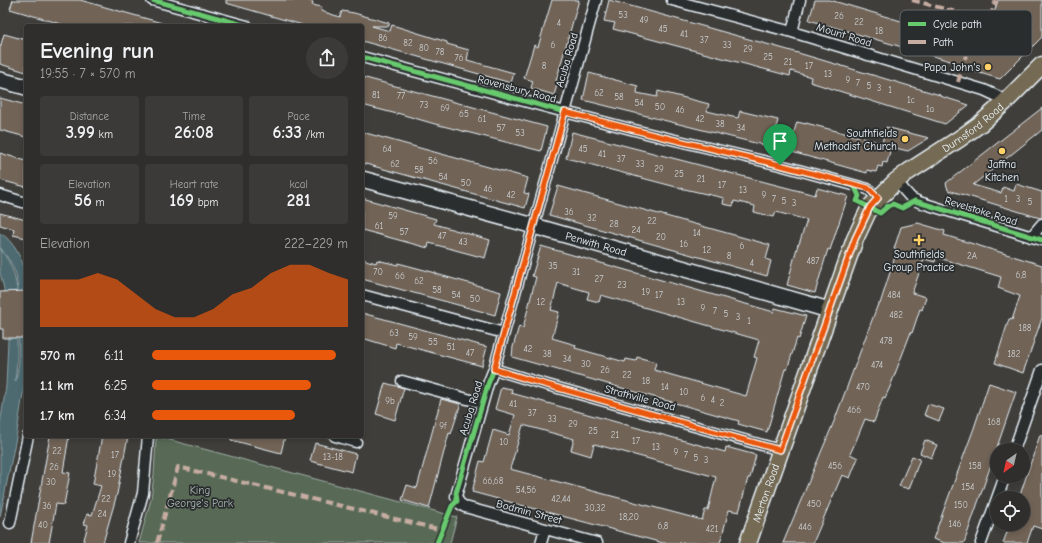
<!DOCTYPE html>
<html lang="en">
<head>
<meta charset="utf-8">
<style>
	:root { --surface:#2f2e2c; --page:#3b3a38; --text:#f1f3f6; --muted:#a7a8a9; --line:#4a4a48; --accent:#ea580c }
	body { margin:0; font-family:"Comic Neue",sans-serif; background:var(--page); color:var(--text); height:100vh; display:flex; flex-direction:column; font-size:15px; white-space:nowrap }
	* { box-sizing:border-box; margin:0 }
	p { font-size:13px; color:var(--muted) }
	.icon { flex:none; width:22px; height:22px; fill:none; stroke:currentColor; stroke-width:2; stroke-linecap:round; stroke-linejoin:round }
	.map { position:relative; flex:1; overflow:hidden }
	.panel { position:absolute; left:24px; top:24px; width:340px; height:414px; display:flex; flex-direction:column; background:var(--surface); border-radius:4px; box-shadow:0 2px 6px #0003,0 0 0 1px var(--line) }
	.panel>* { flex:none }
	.needle { width:26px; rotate:214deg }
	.controls { position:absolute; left:990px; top:443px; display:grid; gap:8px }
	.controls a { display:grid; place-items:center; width:40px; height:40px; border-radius:50%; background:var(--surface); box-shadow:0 2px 6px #0003,0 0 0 1px var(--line); font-size:20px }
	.pin { position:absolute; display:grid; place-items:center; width:34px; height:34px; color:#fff; margin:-41px -17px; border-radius:50% 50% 50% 0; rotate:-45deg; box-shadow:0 0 4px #0007 }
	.pin .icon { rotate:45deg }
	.round { display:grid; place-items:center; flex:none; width:42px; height:42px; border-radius:21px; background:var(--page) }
	.overview { display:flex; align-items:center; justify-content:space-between; height:68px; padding:0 16px }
	h1 { font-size:22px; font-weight:600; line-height:30px }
	.stats { display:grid; grid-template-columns:repeat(3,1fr); gap:6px; height:68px; padding:4px 16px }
	.stats div { display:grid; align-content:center; border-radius:4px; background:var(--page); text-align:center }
	.stats b { font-size:17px; font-weight:600 }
	.stats small { font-size:11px; font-weight:400 }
	.stats p { font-size:11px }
	.chart { height:112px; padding:8px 16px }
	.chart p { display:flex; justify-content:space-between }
	.chart svg { width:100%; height:72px; margin-top:4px; fill:var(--accent); opacity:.7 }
	ul { padding:0 16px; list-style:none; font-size:13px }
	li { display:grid; grid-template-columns:64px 48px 1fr; align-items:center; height:30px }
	li i { height:10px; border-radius:5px; background:var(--accent) }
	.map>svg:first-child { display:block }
	.green { fill:#586b56; stroke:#a0aea7 }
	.water { fill:#4d6b71; stroke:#8ba1a7 }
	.building { fill:#716457; stroke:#e8f1f8; fill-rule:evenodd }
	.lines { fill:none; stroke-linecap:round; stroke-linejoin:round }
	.street-casing { stroke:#e8f1f8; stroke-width:13 }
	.secondary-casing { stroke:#e8f1f8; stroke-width:18 }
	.primary-casing { stroke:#e8f1f8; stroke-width:19 }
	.street { stroke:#2a2d2e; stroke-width:10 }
	.secondary { stroke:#2a2d2e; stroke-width:15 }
	.primary { stroke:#746b52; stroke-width:16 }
	.quiet { stroke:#c7aca2; stroke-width:4; stroke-dasharray:8 4; stroke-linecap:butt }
	.cycleway-casing { stroke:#2a2d2e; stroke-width:8 }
	.cycleway { stroke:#67ca6e; stroke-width:5 }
	.route-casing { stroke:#fff; stroke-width:8 }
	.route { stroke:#ea580c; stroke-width:5 }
	.poi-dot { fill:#ffd166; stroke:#2a2d2e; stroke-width:1.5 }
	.labels { text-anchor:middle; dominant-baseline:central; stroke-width:3.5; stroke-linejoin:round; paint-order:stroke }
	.number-label { font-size:9px; fill:#caced0 }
	.street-label { font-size:11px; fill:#e8f1f8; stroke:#2a2d2e }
	.poi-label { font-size:11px; fill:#e8f1f8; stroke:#2a2d2e; text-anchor:end }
	.park-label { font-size:11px; fill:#a7b5af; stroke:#2a2d2e }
	.key { fill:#2a2d2e; stroke:#63686b; stroke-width:1 }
	.key-label { font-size:11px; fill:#e8f1f8 }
</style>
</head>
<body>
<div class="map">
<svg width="1042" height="543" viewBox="0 0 1042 543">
	<rect width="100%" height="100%" fill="#3f3e3a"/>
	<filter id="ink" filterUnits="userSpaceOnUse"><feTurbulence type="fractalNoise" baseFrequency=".025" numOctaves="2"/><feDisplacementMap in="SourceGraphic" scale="8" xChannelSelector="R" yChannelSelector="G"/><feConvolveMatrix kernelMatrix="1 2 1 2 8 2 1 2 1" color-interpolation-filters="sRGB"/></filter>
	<g filter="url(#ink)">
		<!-- green -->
		<path class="green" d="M159 437 457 517 450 543H139L151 499 154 474 156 439Z"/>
		<!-- water -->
		<path class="water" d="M0 233C14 241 22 259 26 274V374L17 432 0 517V425L6 386 8 340 4 289 0 273V248L9 262 14 274 17 289V362L15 380 16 381 19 362 18 289 16 274 10 261 0 247Z"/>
		<!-- building -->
		<path class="building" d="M13 0H80L162 23 161 26H68L10 9Z
			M226 0H306L313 2 312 5 322 7 321 11 340 17 342 11 354 13 389 23V26H372L390 31 392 25 447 42V44L469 50 467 60 514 73 511 83 362 41V26H306L226 3Z
			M552 0H579L556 81 558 82 554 95 531 88 533 81 524 78 534 45 538 47Z
			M609 0 788 50 940 95V96L969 105 945 124 810 82 811 77 791 71 790 76 613 29 615 23 604 21Z
			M815 0H830L928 29 926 35 986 53 994 25 991 24 998 0H1042V37L1000 79 963 68 964 65 809 20Z
			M4 34 26 40V72L0 64V48Z
			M589 73 638 86 637 93 657 97 658 91 709 104 707 111 728 116 738 118 740 111 778 120 771 147 583 100Z
			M362 77 547 127 541 151 435 124 397 113V114L362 105Z
			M0 98 26 105V137L0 130Z
			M1042 108V130L973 185 1001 193 1003 187 1014 191 1016 184 1042 192V218H1040L948 190 946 183Z
			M797 122 806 124V123L882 143 886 127 929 138 908 151 891 147 887 163 883 162 882 167 878 166 876 172 867 170V173L788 151Z
			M362 132 528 178 524 193 529 194 525 208 362 163Z
			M572 132 815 195 817 188 848 196 830 250 828 249 815 293 787 285 798 244H799L807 220 776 212 774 217 754 212 755 206 734 201 733 206 723 204 724 198 680 188 566 158Z
			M0 153 26 161V187L0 180Z
			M558 186 770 245 766 259 771 261 767 276 549 215Z
			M362 198 436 219 434 224 490 240 485 258 429 243 428 248 362 230Z
			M0 213 26 220V238L13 235 14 229 0 225Z
			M918 223 945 231 944 235 1042 265V318L1023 373 995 363 1009 319 1012 320 1020 296 998 288 1001 277 936 257 935 262 924 259 912 293 926 297 922 310 920 309 912 333 911 332 890 387 885 398 883 397 874 422 865 419 856 441 850 454 858 458 850 478 842 475 813 543H783L835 419 878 304H880L897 250 894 249 901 227Z
			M541 246 774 312 775 308 806 316 799 339 797 338 787 370 785 369 767 432 738 424 739 421 512 357 513 347 519 326 523 328 536 277 532 276ZM558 283 589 292 587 299 599 302 601 295 759 340 754 357 757 358 746 396 654 370 656 362 637 357 636 361 626 359 625 362 575 348 576 345 552 338 559 312 551 310Z
			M362 259 376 263 377 260 398 265V263L436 273V274L501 292 495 315 362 279Z
			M26 291V338H3V329H0V292Z
			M362 313 487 347 482 366 396 343 395 348 362 338Z
			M385 383 404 388 395 420 376 414Z
			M989 383 1016 392 964 543H945L933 539 974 428Z
			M501 387 512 389 511 393 725 452 726 447 756 455 750 478H748L739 512 729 510 720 543H663L472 492 480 461 484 462 493 430 509 435 515 415 495 409ZM523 425 574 439 571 450 591 456 594 444 716 477 708 510H705L702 520 510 469Z
			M441 399 460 404V406L451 434 449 433 429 508 402 500 407 485 417 488Z
			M928 404 944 409 939 421 924 415Z
			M1040 435 1042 436V529L1033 526 1027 543H1003L1010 524H1023V498H1019Z
			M50 436H69L63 472 70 473 64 505 56 504 49 543H31Z
			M102 436H128L117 494 103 543H83L88 525 84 524 87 514 92 515 101 486 93 484Z
			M231 436H285L281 453 231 440Z
			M925 440 937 445 931 458 920 453Z
			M315 443 356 454 352 472 310 461Z
			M912 456 920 459 909 489 899 486Z"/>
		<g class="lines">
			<!-- street casing -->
			<g class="street-casing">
				<path id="street" d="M152 0 247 26
					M596 0 504 333 494 369 488 384 456 496 459 503 465 507 597 543
					M672 0 792 32 984 90 997 96 1004 103
					M792 32 800 0
					M362 57 565 112 650 134 780 165 868 189 878 198
					M896 181 911 198 919 202 1042 240
					M0 195 26 203
					M1031 237 1042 224
					M362 295 504 333
					M494 369 533 381 780 450
					M402 381 482 403
					M335 436 356 442
					M1014 450 1042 370
					M10 523 28 436
					M129 543 143 493 148 436
					M541 543 545 529
					M981 543 1005 476"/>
			</g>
			<!-- secondary casing -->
			<g class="secondary-casing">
				<g id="secondary">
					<path d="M0 80 26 87"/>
					<path id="s1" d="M362 179 534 226 829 310"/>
				</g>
			</g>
			<!-- primary casing -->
			<g class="primary-casing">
				<g id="primary">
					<path id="s2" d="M748 543 855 239 870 207 896 181 908 172 959 139 980 124 1004 103 1042 65"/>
				</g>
			</g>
			<!-- street -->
			<use href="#street" class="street"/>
			<!-- secondary -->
			<use href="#secondary" class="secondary"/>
			<!-- primary -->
			<use href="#primary" class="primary"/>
			<!-- quiet -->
			<path class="quiet" d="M912 0 989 21 996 0
				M958 82 977 18
				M157 543 178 467 442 530"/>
			<!-- cycleway casing -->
			<g class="cycleway-casing">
				<path id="cycleway" d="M152 0 247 26
					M362 57 565 112 650 134 780 165 854 185 859 196 857 201 880 213 888 206 893 204 902 208 915 201 1042 240
					M437 543 452 506 457 501 456 493 488 384 494 369 565 112"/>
			</g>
			<!-- cycleway -->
			<use href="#cycleway" class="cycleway"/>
		</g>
	</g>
	<g class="lines" filter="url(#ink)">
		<!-- route casing -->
		<g class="route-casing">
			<path id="route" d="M565 112 650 134 780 165 868 188 878 198 870 207 855 239 780 450 533 381 494 369Z"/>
		</g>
		<!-- route -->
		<use href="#route" class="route"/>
	</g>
	<!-- markers -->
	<g class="poi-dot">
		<circle cx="988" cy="67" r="4"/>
		<circle cx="905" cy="139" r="4"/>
		<circle cx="1002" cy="151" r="4"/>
		<path d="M917 234h4v4h4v4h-4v4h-4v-4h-4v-4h4z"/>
	</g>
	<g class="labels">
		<!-- number labels -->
		<g class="number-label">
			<text x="623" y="15">53</text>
			<text x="839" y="16">26</text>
			<text x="644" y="20">49</text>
			<text x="859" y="22">22</text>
			<text x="559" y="23">4</text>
			<text x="663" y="29">45</text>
			<text x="879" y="31">18</text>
			<text x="684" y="34">41</text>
			<text x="383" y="38">86</text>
			<text x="704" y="40">37</text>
			<text x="408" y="43">82</text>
			<text x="553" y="45">6</text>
			<text x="727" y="45">33</text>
			<text x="424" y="48">80</text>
			<text x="748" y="49">29</text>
			<text x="440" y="52">78</text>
			<text x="768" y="57">25</text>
			<text x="459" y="58">76</text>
			<text x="788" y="62">21</text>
			<text x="544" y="66">8</text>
			<text x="809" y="66">17</text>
			<text x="828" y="74">13</text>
			<text x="848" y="80">9</text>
			<text x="858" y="83">7</text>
			<text x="869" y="86">5</text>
			<text x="879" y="88">3</text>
			<text x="890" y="90">1</text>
			<text x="599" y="93">62</text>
			<text x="376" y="95">81</text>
			<text x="401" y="96">77</text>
			<text x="619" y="97">58</text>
			<text x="911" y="100">1c</text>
			<text x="639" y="103">54</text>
			<text x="424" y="105">73</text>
			<text x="660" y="107">50</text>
			<text x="445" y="108">69</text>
			<text x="930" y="109">1a</text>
			<text x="680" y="110">46</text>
			<text x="464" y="114">65</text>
			<text x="482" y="119">61</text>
			<text x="700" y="119">42</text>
			<text x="720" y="124">38</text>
			<text x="501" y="128">57</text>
			<text x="741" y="128">34</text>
			<text x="520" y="133">53</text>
			<text x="387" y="149">64</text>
			<text x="583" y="149">45</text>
			<text x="602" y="154">41</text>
			<text x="621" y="159">37</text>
			<text x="433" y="161">56</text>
			<text x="395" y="164">62</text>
			<text x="640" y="164">33</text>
			<text x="659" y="169">29</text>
			<text x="419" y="170">58</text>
			<text x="679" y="174">25</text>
			<text x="443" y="177">54</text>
			<text x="701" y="179">21</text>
			<text x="466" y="183">50</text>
			<text x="722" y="185">17</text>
			<text x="488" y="189">46</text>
			<text x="743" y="190">13</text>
			<text x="511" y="195">42</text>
			<text x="764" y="195">9</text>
			<text x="774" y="199">7</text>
			<text x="1006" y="199">1</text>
			<text x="1018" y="199">3</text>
			<text x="784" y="201">5</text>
			<text x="1030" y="202">5</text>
			<text x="794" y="203">3</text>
			<text x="569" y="212">36</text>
			<text x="393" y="216">59</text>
			<text x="592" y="218">32</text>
			<text x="652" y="221">22</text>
			<text x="614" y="224">28</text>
			<text x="379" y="226">61</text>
			<text x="636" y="230">24</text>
			<text x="404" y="232">57</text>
			<text x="697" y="233">14</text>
			<text x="442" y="236">47</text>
			<text x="661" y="237">20</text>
			<text x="463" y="242">43</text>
			<text x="684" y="244">16</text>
			<text x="742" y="246">6</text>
			<text x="707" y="250">12</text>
			<text x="729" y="256">8</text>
			<text x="972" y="256">2A</text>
			<text x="813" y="261">487</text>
			<text x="752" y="263">4</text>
			<text x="553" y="266">35</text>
			<text x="378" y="272">70</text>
			<text x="576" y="272">31</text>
			<text x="1021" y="275">6,8</text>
			<text x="400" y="276">66</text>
			<text x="599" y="279">27</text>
			<text x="419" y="281">62</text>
			<text x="622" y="285">23</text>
			<text x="437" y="290">58</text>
			<text x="646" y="292">19</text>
			<text x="456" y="295">54</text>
			<text x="659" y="295">17</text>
			<text x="894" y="295">484</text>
			<text x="475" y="299">50</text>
			<text x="541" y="302">12</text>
			<text x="681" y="302">13</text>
			<text x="703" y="308">9</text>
			<text x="715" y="311">7</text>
			<text x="726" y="314">5</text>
			<text x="896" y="315">482</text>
			<text x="738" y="317">3</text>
			<text x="749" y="321">1</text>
			<text x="1025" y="328">188</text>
			<text x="394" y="333">63</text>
			<text x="413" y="337">59</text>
			<text x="886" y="341">478</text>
			<text x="433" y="342">55</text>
			<text x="451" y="347">51</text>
			<text x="528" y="349">42</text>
			<text x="470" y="353">47</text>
			<text x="547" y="354">38</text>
			<text x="1014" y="354">182</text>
			<text x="567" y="359">34</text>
			<text x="586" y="364">30</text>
			<text x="877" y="365">474</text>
			<text x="605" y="370">26</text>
			<text x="627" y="375">22</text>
			<text x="646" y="381">18</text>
			<text x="665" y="387">14</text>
			<text x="863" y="387">470</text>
			<text x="684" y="392">10</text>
			<text x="703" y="398">6</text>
			<text x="713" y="400">4</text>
			<text x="390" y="401">9b</text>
			<text x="722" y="403">2</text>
			<text x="513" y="404">41</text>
			<text x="854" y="410">466</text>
			<text x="532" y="413">37</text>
			<text x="552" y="419">33</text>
			<text x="994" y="422">168</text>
			<text x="573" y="424">29</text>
			<text x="443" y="426">9f</text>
			<text x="593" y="431">25</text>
			<text x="615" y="435">21</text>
			<text x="636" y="441">17</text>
			<text x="504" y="442">10</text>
			<text x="656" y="447">13</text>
			<text x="57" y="451">22</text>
			<text x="676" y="452">9</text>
			<text x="115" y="455">17</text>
			<text x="686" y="455">7</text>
			<text x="333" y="457">13-18</text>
			<text x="696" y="458">5</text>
			<text x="706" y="460">3</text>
			<text x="835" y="466">456</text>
			<text x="975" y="466">158</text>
			<text x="54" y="467">26</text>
			<text x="112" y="474">19</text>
			<text x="493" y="481">66,68</text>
			<text x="51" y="482">30</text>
			<text x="968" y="487">154</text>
			<text x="526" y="490">54,56</text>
			<text x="106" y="499">22</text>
			<text x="561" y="499">42,44</text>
			<text x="814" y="504">450</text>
			<text x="961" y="505">150</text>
			<text x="47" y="506">36</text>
			<text x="595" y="508">30,32</text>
			<text x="102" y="514">24</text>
			<text x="629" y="517">18,20</text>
			<text x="955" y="524">146</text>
			<text x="43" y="525">40</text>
			<text x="663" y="526">6,8</text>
			<text x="805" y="527">446</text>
			<text x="712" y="529">421</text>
		</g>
		<!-- street labels -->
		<g class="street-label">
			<text transform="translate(844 35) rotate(17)">Mount Road</text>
			<text transform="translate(567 60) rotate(-74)">Acuba Road</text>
			<text transform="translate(517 89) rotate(15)">Ravensbury Road</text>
			<text stroke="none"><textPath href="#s2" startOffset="488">Durnsford Road</textPath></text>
			<text transform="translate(981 211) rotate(17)">Revelstoke Road</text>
			<text stroke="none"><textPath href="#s1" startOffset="243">Penwith Road</textPath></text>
			<text transform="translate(640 398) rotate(15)">Strathville Road</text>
			<text transform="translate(471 408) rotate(-73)">Acuba Road</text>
			<text stroke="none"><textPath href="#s2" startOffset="53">Merton Road</textPath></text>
			<text transform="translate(529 512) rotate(15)">Bodmin Street</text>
		</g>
		<!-- poi labels -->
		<g class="poi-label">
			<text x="980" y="67">Papa John's</text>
			<text x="897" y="133">Southfields<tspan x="897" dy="13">Methodist Church</tspan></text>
			<text x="1002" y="164" text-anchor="middle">Jaffna<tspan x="1002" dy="13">Kitchen</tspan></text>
			<text x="919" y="254" text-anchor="middle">Southfields<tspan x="919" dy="13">Group Practice</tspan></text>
		</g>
		<!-- park labels -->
		<g class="park-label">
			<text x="200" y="490">King<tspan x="200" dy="13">George's Park</tspan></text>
		</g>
	</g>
	<!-- legend -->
	<rect x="900" y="10" width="132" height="46" rx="6" class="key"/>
	<rect x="908" y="22" width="18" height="4" fill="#67ca6e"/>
	<rect x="908" y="40" width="18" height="4" fill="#c7aca2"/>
	<g class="key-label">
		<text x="933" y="28">Cycle path</text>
		<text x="933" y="46">Path</text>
	</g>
</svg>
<div class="controls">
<a><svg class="needle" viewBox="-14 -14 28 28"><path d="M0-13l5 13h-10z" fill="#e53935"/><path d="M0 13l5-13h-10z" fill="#a7a8a9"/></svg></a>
<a><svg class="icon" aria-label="locate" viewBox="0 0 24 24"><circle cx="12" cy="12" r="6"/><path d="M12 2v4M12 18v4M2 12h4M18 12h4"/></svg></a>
</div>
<div class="pin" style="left:780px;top:165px;background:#1e9e55"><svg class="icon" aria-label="arrive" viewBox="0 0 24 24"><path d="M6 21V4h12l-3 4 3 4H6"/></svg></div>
<section class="panel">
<div class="overview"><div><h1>Evening run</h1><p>19:55 · 7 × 570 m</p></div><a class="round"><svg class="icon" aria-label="share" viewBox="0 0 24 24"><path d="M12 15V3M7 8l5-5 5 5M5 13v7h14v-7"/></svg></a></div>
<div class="stats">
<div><p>Distance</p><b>3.99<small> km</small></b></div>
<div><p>Time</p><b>26:08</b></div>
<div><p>Pace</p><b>6:33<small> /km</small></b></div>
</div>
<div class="stats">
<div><p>Elevation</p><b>56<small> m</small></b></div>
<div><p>Heart rate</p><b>169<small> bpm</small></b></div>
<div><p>kcal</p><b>281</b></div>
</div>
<div class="chart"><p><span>Elevation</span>222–229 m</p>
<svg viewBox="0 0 160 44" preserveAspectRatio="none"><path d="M0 44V15L10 15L20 15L30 11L40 15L50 24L60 33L70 38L80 38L90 33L100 24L110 20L120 11L130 6L140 6L150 11L160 15V44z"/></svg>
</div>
<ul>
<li><b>570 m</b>6:11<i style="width:94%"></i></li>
<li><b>1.1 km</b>6:25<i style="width:81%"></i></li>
<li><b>1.7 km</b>6:34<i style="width:73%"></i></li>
</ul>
</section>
</div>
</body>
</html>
